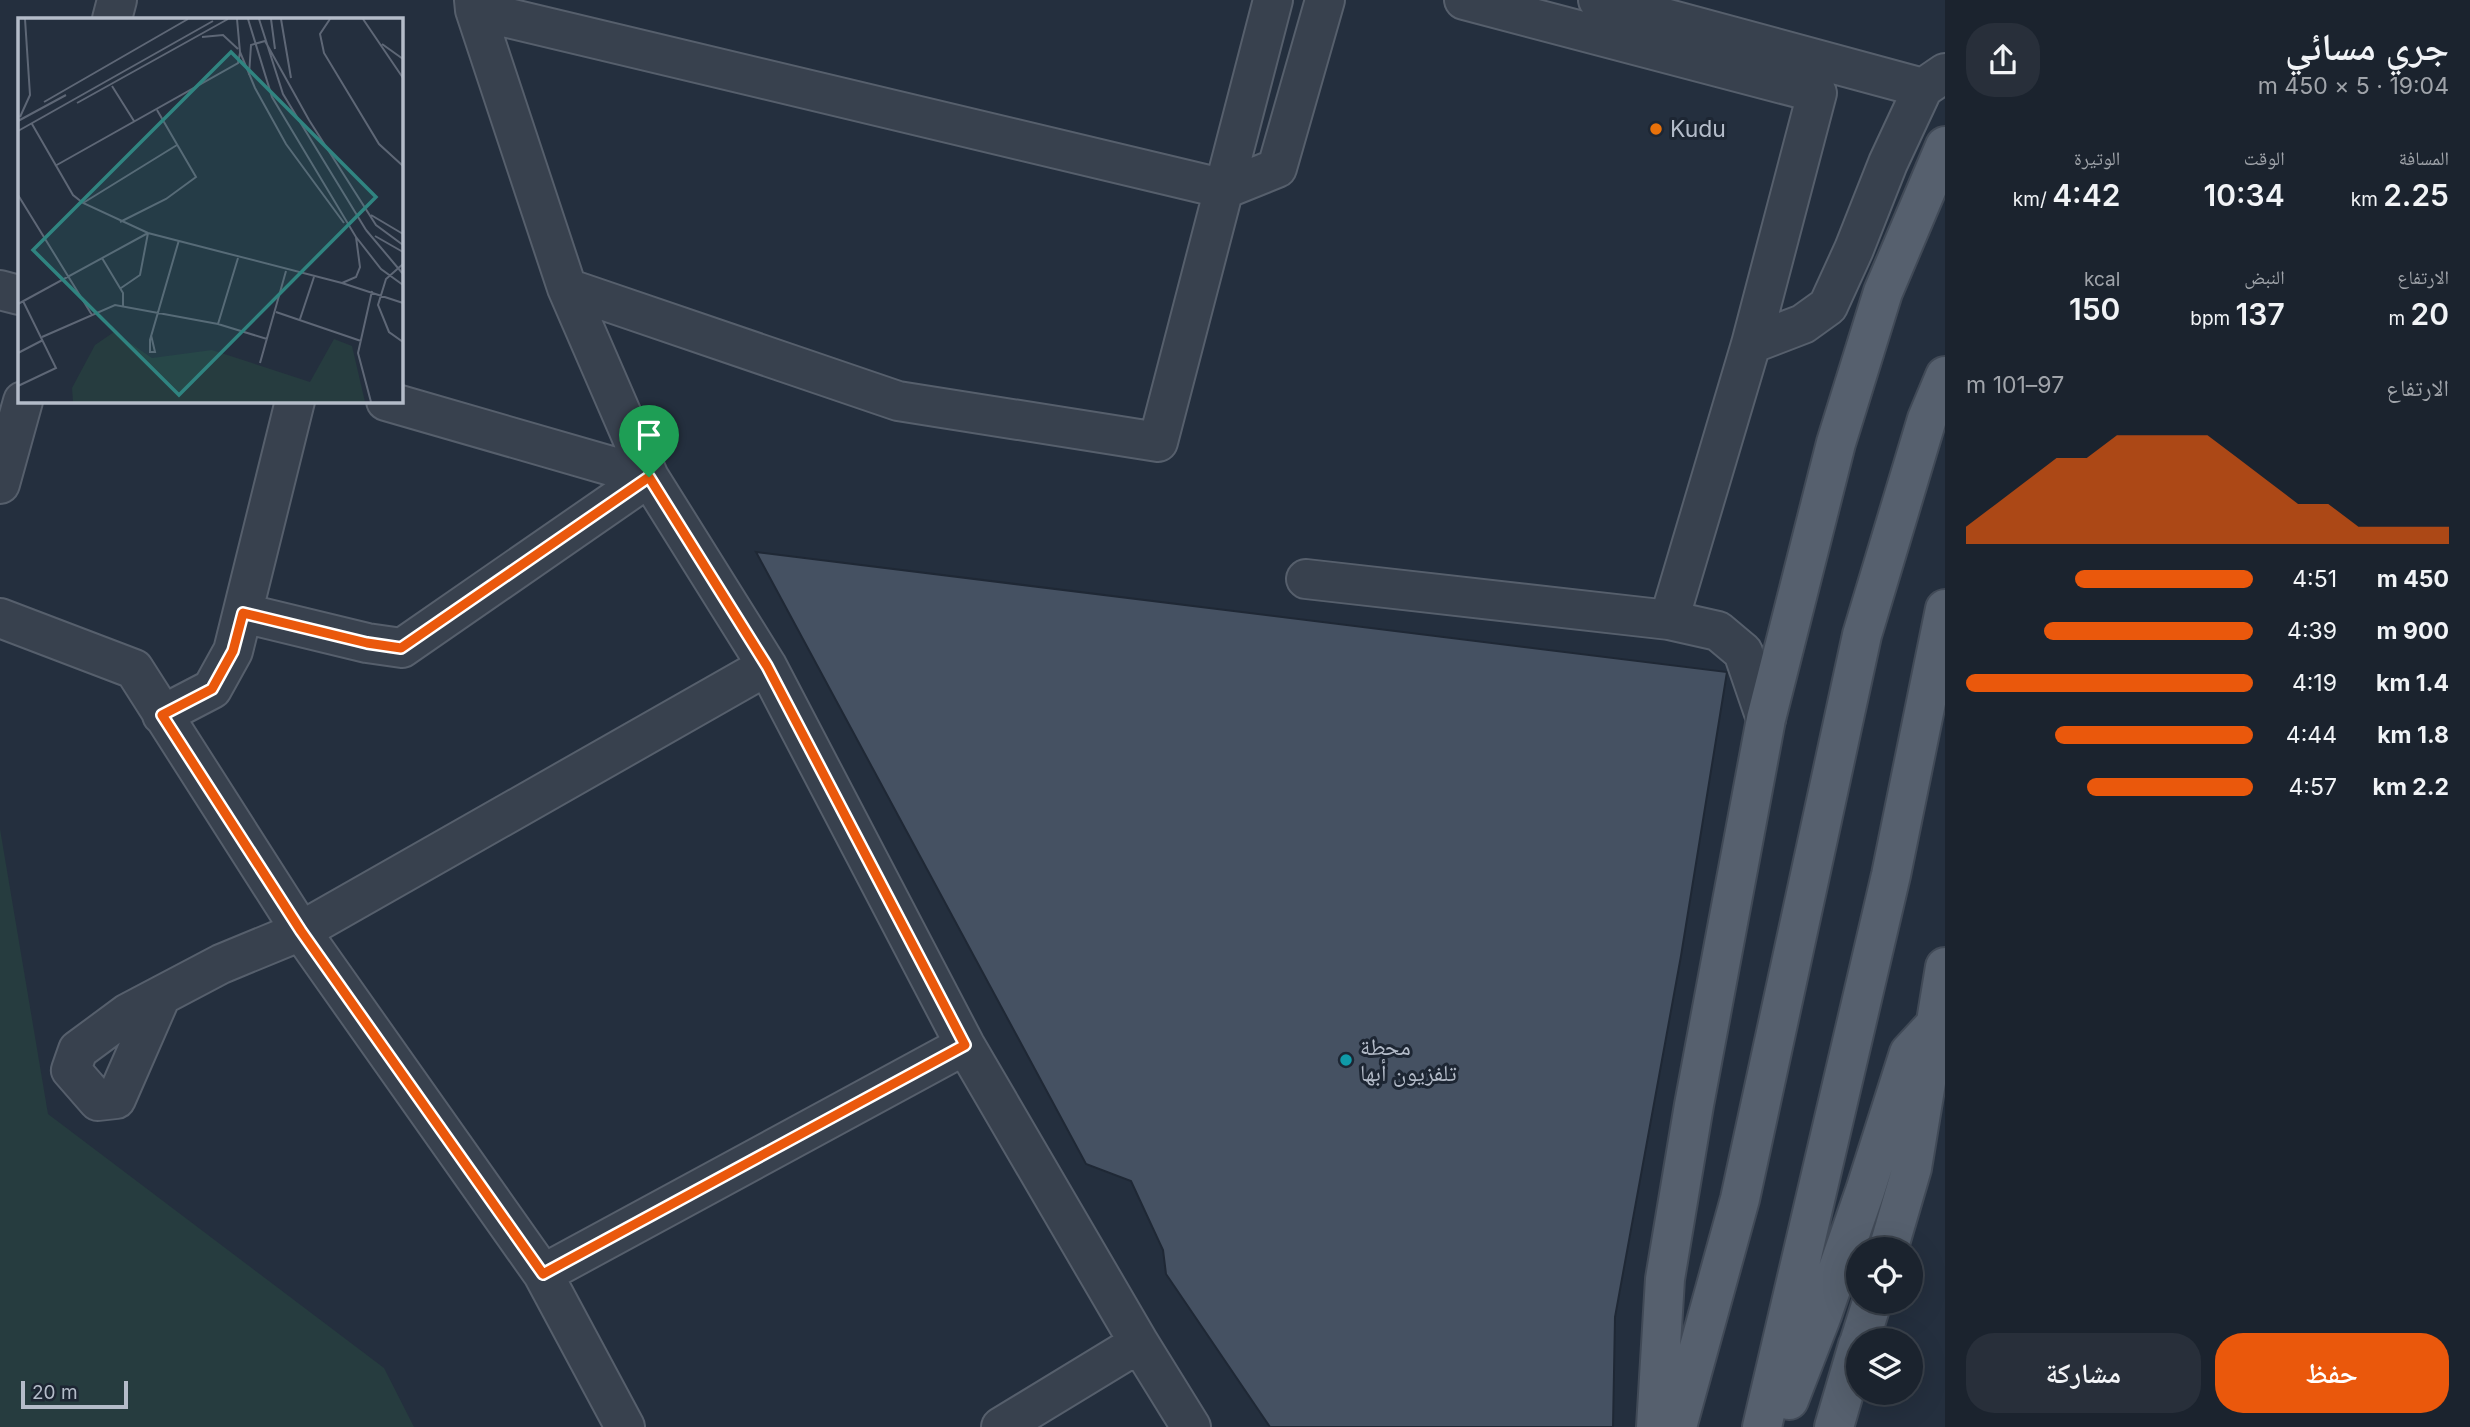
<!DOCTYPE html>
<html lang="ar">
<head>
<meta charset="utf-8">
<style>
	:root { --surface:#1b232e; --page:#282f3a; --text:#f1f3f6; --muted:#a0a4aa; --line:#39404a; --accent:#ea580c }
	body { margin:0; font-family:Inter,"Noto Naskh Arabic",sans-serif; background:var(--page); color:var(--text); direction:rtl; height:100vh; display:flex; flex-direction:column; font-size:26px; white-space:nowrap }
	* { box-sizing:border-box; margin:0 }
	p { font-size:23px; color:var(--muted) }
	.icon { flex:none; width:38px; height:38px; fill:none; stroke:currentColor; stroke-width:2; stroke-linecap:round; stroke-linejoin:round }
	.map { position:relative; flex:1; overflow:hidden; direction:ltr }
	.side { display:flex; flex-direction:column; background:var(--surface); width:525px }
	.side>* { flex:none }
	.fabs { position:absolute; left:1846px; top:1237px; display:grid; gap:14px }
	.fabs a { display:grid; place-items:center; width:77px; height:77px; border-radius:50%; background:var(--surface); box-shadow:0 7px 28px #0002,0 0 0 2px var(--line); font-size:35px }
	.scale { position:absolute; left:21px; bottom:18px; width:107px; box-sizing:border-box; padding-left:7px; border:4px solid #b4bcc9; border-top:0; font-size:19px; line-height:24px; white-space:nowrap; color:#b4bcc9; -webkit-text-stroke:5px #1d2633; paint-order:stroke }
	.pin { position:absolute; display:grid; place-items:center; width:60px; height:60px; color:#fff; margin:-72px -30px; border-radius:50% 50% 50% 0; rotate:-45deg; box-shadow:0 0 7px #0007 }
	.pin .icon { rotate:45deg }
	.round { display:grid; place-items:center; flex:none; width:74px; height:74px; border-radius:28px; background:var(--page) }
	.head { display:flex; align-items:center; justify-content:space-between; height:119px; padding:0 21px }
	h1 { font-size:38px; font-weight:600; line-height:52px }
	.metrics { display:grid; grid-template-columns:repeat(3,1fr); gap:10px; height:119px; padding:7px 21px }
	.metrics div { display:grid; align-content:center }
	.metrics b { font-size:30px; font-weight:600 }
	.metrics small { font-size:19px; font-weight:400 }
	.metrics p { font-size:19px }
	.chart { height:196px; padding:14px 21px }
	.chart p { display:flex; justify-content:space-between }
	.chart svg { width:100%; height:126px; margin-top:7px; fill:var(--accent); opacity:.7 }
	.primary-button { display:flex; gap:14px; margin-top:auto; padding:14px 21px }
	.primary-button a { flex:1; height:80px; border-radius:28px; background:var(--accent); color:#fff; font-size:28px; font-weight:600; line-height:80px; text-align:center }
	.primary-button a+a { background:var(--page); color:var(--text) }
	ul { padding:0 21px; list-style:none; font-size:23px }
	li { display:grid; grid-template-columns:112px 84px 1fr; align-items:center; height:52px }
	li i { height:18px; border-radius:9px; background:var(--accent) }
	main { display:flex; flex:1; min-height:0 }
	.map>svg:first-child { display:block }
	.green { fill:#263c3f }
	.building { fill:#455162; stroke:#1f2835; stroke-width:2 }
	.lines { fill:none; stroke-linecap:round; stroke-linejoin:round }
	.minor-casing { stroke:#565f6c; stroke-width:42 }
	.major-casing { stroke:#414a57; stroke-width:42 }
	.minor { stroke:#38414e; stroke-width:38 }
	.major { stroke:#56606e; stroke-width:38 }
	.route-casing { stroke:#fff; stroke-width:14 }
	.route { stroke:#ea580c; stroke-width:9 }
	.food-dot { fill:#e8710a; stroke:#1d2633; stroke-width:2.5 }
	.culture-dot { fill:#0f9aa8; stroke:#1d2633; stroke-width:2.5 }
	.labels { text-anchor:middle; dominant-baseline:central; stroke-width:6; stroke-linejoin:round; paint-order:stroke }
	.poi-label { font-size:23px; fill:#b4bcc9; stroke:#1d2633; text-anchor:start }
	.inset-road { fill:none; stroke:#5e6776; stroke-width:2 }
	.view { fill:#308480; fill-opacity:0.15; stroke:#308480; stroke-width:3.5 }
	.inset-edge { fill:none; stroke:#b4bcc9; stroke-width:3.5 }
</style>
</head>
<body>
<main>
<section class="side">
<div class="head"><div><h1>جري مسائي</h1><p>19:04 · 5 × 450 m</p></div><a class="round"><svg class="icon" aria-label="share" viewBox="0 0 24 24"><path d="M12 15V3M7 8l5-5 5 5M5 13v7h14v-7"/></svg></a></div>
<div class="metrics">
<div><p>المسافة</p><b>2.25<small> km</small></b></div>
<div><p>الوقت</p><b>10:34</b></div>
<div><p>الوتيرة</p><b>4:42<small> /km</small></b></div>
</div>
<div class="metrics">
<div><p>الارتفاع</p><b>20<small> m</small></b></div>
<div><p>النبض</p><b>137<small> bpm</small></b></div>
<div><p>kcal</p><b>150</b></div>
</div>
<div class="chart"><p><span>الارتفاع</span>97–101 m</p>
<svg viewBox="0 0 160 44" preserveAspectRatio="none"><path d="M0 44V38L10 30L20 22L30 14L40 14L50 6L60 6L70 6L80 6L90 14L100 22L110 30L120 30L130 38L140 38L150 38L160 38V44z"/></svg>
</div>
<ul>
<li><b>450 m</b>4:51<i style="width:62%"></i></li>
<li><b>900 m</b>4:39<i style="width:73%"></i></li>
<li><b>1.4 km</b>4:19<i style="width:100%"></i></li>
<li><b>1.8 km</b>4:44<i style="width:69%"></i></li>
<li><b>2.2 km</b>4:57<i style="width:58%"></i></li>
</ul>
<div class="primary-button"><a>حفظ</a><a>مشاركة</a></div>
</section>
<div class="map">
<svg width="1945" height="1427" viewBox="0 0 1945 1427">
	<rect width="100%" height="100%" fill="#242f3e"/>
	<!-- green -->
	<path class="green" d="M0 829 48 1114 384 1368 414 1427H0Z"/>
	<!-- building -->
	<path class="building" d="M756 552 1727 672 1681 956 1615 1317 1613 1427H1270L1166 1274 1163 1250 1131 1181 1086 1164Z"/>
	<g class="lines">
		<!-- minor casing -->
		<g class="minor-casing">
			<path id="minor" d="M474 0 475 10 567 288 649 477 767 666 965 1045 1139 1343 1191 1427
				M1598 0 1923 88 1945 73
				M475 10 1225 189 1277 168 1325 0
				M112 19 117 0
				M567 288 898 401 1158 442 1273 0
				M0 290 19 295
				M1751 344 1803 324 1828 306 1854 249 1888 163 1923 88
				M386 401 649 477
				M0 484 23 401
				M1306 579 1669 620 1751 344 1817 93 1464 0
				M243 613 367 643 402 648 649 477
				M0 618 134 669 301 931 543 1274 625 1427
				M1669 620 1718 631 1743 652 1766 719
				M162 715 212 689 233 651 295 401
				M161 996 116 1099 98 1101 71 1070 78 1050 128 1013 221 964 301 931 767 666
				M543 1274 965 1045
				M1001 1427 1139 1343"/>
		</g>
		<!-- major casing -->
		<g class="major-casing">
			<path id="major" d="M1888 1250 1912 1168 1945 967
				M1860 1340 1872 1302
				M1789 1400 1822 1315 1865 1191 1909 1053 1934 1026
				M1656 1427 1665 1279 1694 1105 1766 719 1836 443 1883 292 1945 146
				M1677 1427 1740 1199 1862 635 1927 419 1945 376
				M1762 1427 1891 875 1945 609
				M1834 1427 1858 1345"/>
		</g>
		<!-- minor -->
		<use href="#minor" class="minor"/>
		<!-- major -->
		<use href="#major" class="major"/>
	</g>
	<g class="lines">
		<!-- route casing -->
		<g class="route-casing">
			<path id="route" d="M649 477 767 666 965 1045 543 1274 301 931 162 715 212 689 233 651 243 613 367 643 401 648Z"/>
		</g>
		<!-- route -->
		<use href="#route" class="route"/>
	</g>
	<!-- markers -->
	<circle class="food-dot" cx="1656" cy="129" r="7"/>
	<circle class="culture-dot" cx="1346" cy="1060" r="7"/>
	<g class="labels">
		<!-- poi labels -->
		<g class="poi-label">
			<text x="1670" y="129">Kudu</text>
			<text x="1360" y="1047">محطة<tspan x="1360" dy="26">تلفزيون أبها</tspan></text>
		</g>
	</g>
	<!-- overview -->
	<g transform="translate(18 18)">
		<rect width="385" height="385" fill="#242f3e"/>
		<path d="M96 314 134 340 194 332 292 364 316 321 334 328 347 384H55L54 370 77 327Z" fill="#263c3f"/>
		<path class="inset-road" d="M219 1 222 34 237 70 268 126 326 205M230 1 254 79 338 219 342 249 338 259 324 265M241 1 265 76 348 212M253 1 257 31M263 1 273 60M312 1 302 16 306 35 361 126 385 148M345 1 385 60M184 19 205 17 220 31M364 26 385 41M231 57 233 27 247 23 291 102 358 207 385 227M94 68 116 103M26 84 170 1M59 85 210 1M2 99 12 77 7 1M0 103 48 77M14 106 55 177 65 185 130 215 324 265M0 113 195 3M37 148 220 45 222 35M0 177 74 297M65 185 159 127M353 197 385 216M102 204 148 181 178 159 139 92M348 212 385 256M357 218 385 234M338 219 363 251 385 267M84 240 105 275V288M385 246 368 261 360 287 371 314 385 324M324 265 385 285M103 270 122 257 130 215M0 286 130 215M258 294 343 323M282 301 296 259M200 306 220 240M133 317 137 334H132V322L161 222M24 319 97 287 200 306 249 321M0 335 25 322M242 345 268 253M0 368 38 350 5 283M353 384 340 335 354 273"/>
		<path class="view" d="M213 34 358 179 161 377 15 232Z"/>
		<rect width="385" height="385" class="inset-edge"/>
	</g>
</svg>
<div class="fabs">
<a><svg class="icon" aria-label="locate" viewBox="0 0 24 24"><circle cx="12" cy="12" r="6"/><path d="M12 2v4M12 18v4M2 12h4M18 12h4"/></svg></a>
<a><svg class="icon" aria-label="layers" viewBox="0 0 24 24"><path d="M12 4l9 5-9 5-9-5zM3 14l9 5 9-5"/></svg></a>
</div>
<div class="scale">20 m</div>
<div class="pin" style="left:649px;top:477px;background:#1e9e55"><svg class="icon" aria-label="arrive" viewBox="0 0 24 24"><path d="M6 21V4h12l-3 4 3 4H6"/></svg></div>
</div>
</main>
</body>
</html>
